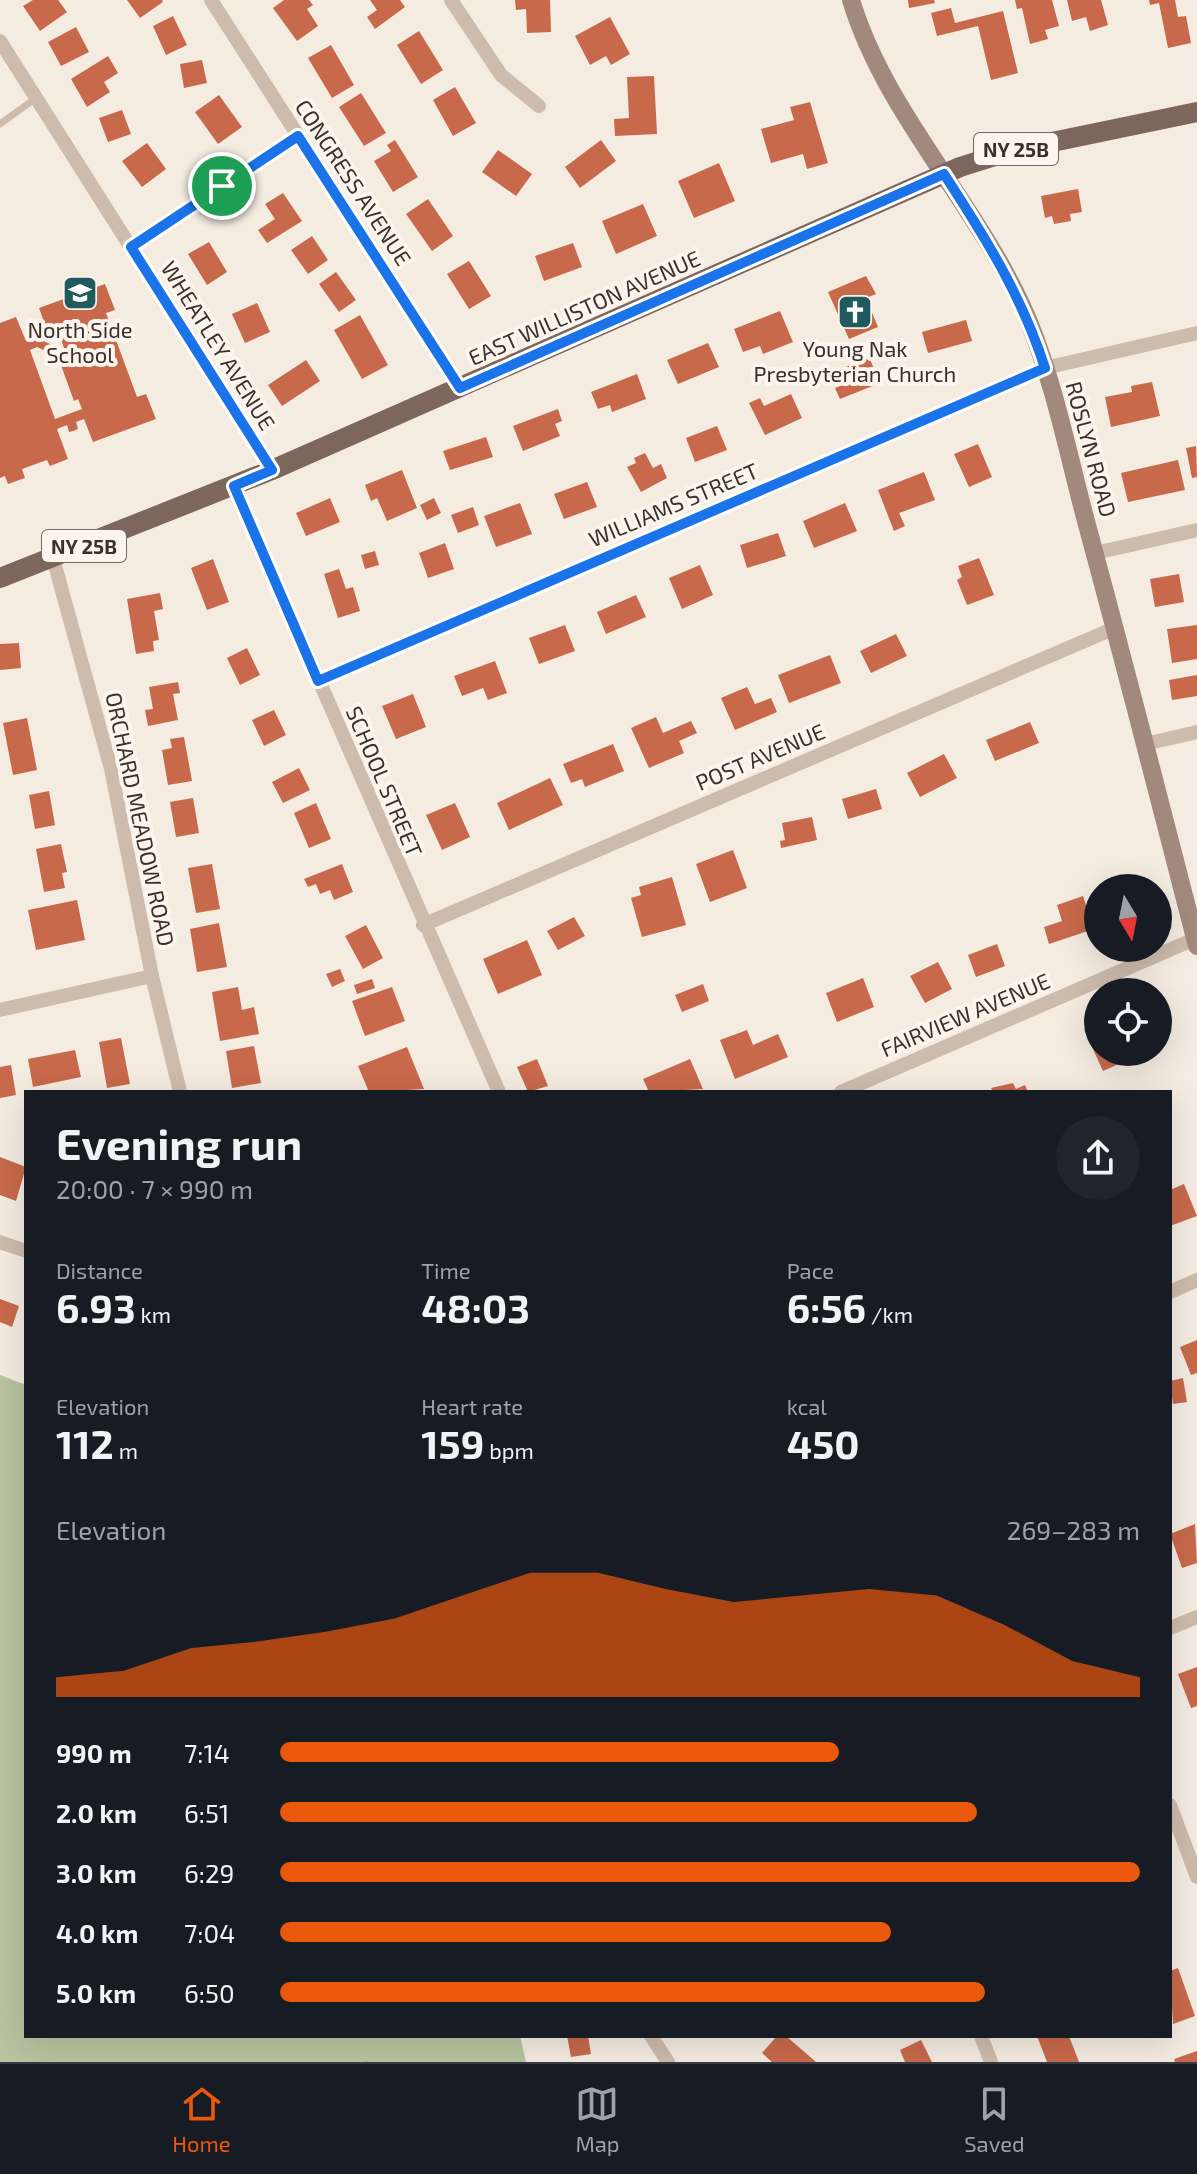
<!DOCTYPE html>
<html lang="en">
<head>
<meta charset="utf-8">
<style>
	:root { --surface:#171b24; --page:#20242c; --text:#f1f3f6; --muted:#9ea1a6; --line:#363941; --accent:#ea580c }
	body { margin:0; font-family:"Exo 2",sans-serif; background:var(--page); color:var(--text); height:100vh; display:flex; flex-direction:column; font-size:30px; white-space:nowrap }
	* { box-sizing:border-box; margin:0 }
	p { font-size:26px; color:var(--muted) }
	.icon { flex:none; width:44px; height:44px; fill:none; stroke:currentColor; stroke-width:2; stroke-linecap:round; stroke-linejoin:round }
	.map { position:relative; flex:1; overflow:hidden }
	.panel { position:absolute; left:24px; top:1090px; width:1148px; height:948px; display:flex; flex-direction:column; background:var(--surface); border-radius:0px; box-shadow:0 8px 32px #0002 }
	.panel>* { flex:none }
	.needle { width:52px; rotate:170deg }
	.buttons { position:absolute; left:1084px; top:874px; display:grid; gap:16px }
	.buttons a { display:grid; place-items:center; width:88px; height:88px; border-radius:50%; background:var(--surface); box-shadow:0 8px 32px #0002; font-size:40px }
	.pin { position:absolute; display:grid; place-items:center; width:68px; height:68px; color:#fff; margin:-34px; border:4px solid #fff; border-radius:50%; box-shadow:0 2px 8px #0007 }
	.round { display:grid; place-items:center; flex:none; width:84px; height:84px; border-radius:42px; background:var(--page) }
	.headline { display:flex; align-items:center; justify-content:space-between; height:136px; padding:0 32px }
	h1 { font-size:44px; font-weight:700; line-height:60px }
	.stats { display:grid; grid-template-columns:repeat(3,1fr); gap:12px; height:136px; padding:8px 32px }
	.stats div { display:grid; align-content:center }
	.stats b { font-size:40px; font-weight:700 }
	.stats small { font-size:22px; font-weight:400 }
	.stats p { font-size:22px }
	.chart { height:224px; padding:16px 32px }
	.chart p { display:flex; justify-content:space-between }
	.chart svg { width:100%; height:144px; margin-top:8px; fill:var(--accent); opacity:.7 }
	ul { padding:0 32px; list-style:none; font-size:26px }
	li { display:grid; grid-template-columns:128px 96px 1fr; align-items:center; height:60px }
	li i { height:20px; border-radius:10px; background:var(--accent) }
	.tab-bar { display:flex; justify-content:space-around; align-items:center; height:112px; border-top:2px solid var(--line); background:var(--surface); font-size:22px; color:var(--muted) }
	.tab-bar a { display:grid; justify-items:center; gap:4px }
	.tab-bar .current { color:var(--accent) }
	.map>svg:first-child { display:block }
	.green { fill:#b8c4a0 }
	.building { fill:#c8694b; fill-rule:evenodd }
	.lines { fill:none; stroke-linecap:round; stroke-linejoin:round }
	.path { stroke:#b9a596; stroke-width:3; stroke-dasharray:4 4; stroke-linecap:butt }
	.lane { stroke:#cdbbac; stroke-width:7 }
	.street { stroke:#cdbbac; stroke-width:14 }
	.secondary { stroke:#a18a7d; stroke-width:18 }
	.primary { stroke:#7d675c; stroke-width:20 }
	.route-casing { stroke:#fff; stroke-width:16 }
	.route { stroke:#1a73e8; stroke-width:10 }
	.labels { text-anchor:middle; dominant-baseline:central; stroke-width:8; stroke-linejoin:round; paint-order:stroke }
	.shield { fill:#fbf5ee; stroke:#756b66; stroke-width:2 }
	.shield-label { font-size:20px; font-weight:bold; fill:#3b302b }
	.street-label { font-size:22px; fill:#3b302b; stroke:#fbf5ee }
	.poi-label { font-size:22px; fill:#3b302b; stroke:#fbf5ee }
</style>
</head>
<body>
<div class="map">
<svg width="1197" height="2062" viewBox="0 0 1197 2062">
	<rect width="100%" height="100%" fill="#f4ebe1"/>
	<!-- green -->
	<path class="green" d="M0 1375 26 1385V2036H520L526 2062H0Z"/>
	<!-- building -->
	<path class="building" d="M33 0H58L67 12 40 31 23 6Z
		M127 0H162L163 2 140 18Z
		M284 0H309L313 5 307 9 318 26 297 41 273 8Z
		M370 0H400L405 7 375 29 367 17 377 10Z
		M515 0H550L551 32 527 33 526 9 516 10Z
		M908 0H934L935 3 909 8Z
		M1015 0H1052L1059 26 1045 30 1048 39 1030 44 1022 8 1017 9Z
		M1067 0H1101L1108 25 1090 31 1086 17 1072 21Z
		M1149 0H1175L1178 17 1186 16 1191 43 1168 48 1159 3 1150 5Z
		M951 8 955 23 1003 11 1018 73 991 80 978 26 937 36 931 13Z
		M173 16 187 45 166 55 153 26Z
		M610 17 630 54 611 65 606 56 590 65 575 36Z
		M76 27 89 52 61 66 48 42Z
		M419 31 443 70 421 84 397 45Z
		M331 45 354 85 332 98 308 58Z
		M108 56 118 73 104 82 110 92 87 107 71 79Z
		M202 60 207 83 184 88 180 64Z
		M654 76 657 134 615 136 614 119 629 118 627 77Z
		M455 87 476 123 453 136 433 100Z
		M361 93 386 133 364 146 339 107Z
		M219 95 242 127 218 144 195 112Z
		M810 102 828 163 807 169 803 154 771 163 761 129 794 120 790 107Z
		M122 110 131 134 108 142 99 118Z
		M395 140 418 177 393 192 374 161 391 151 387 145Z
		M601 140 616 161 580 188 565 167Z
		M147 143 166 169 142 187 122 161Z
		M498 150 532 174 516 196 482 172Z
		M719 163 735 201 694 218 678 181Z
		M1078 189 1082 212 1070 214 1071 221 1054 224 1052 216 1045 218 1041 196Z
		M283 193 302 221 267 243 258 230 275 219 265 204Z
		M428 199 453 236 432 251 406 214Z
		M643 204 657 236 616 254 602 221Z
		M312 236 328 260 308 274 291 250Z
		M209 242 227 272 207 285 188 254Z
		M573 243 582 267 544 281 535 256Z
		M469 261 491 296 469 309 447 274Z
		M336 272 356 300 339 312 319 284Z
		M866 276 876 294 866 298 878 327 849 339 828 292Z
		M105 284 115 310 106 313 137 397 146 394 156 419 93 442 84 419 76 422 78 429 73 431 69 432 67 425 57 429 68 459 50 466 47 460 22 469 25 478 8 484 5 476 0 478V323L16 317 26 341 35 337 65 351 58 330 48 333 39 308ZM37 347 58 357 74 401 78 399 82 409 55 419 30 350Z
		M257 303 270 332 245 343 232 314Z
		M780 311 793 342 763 354 760 346 743 352 734 329Z
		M360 315 388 365 362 379 334 330Z
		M966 320 972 341 928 353 922 332Z
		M708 343 719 367 678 384 667 360Z
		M869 357 880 383 840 399 835 388 845 384 839 370Z
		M306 360 320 381 282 406 268 385Z
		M637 374 646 399 612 412 610 405 598 409 591 392Z
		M1152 382 1160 416 1111 427 1105 397 1132 392 1131 386Z
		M791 394 802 418 765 435 749 403 760 398 764 406Z
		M558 409 562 421 555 424 560 436 523 451 513 426Z
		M717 426 727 450 695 462 686 438Z
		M486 437 493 457 450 470 443 451Z
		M978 444 992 477 969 487 954 454Z
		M1196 446 1197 477 1192 478 1186 448Z
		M645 453 653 468 661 464 667 478 641 492 627 467 636 463 634 458Z
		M1178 460 1185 490 1128 502 1121 473Z
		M402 470 417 508 387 521 377 498 371 501 365 485Z
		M924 472 935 500 899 513 905 526 894 531 878 490Z
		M587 482 597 507 564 519 554 494Z
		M330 498 340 522 306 536 296 513Z
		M434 498 441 513 427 520 420 505Z
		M520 503 532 534 496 547 484 516Z
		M845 503 857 531 814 548 803 521Z
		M473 507 479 525 458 533 451 515Z
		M778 533 786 556 747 568 740 545Z
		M445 543 454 569 428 578 419 553Z
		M375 551 379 565 365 569 361 555Z
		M979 558 994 595 967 605 957 580 962 577 958 566Z
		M213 559 229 602 207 610 191 568Z
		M700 565 713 595 682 609 669 578Z
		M339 569 346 589 353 587 360 611 338 618 324 574Z
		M1179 574 1184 602 1155 607 1150 579Z
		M160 593 163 609 154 611 159 640 153 641 154 651 136 654 127 599Z
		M636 595 646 617 606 634 597 612Z
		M565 625 575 651 539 664 529 638Z
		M1197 625V659L1172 663 1167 629Z
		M896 634 907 656 871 673 860 651Z
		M19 643 21 668 0 670V644Z
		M247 648 260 675 240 685 227 658Z
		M830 655 841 683 789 703 778 675Z
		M495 661 507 693 488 700 483 688 462 696 454 676Z
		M1197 675V696L1172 700 1169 680Z
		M178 682 180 693 173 694 178 720 148 726 145 710 153 709 149 687Z
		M747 687 755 704 771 698 777 712 735 730 721 698Z
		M413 694 426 727 396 739 382 706Z
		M274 710 286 735 264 746 252 720Z
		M656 717 663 733 691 721 697 733 679 741 684 753 649 768 631 728Z
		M27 718 37 770 13 775 3 723Z
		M1030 722 1039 743 995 761 986 740Z
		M184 737 192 781 168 785 162 750 172 748 170 739Z
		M613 744 624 771 585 787 582 779 571 783 563 764Z
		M944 754 957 778 920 797 907 773Z
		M299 768 310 790 283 803 272 782Z
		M550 778 563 805 509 830 497 803Z
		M876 789 882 809 848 819 842 799Z
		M49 791 55 825 35 829 29 795Z
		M193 798 199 833 176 837 170 802Z
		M316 803 331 839 309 848 294 813Z
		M455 803 470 837 442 850 426 815Z
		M812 817 817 840 781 848 780 841 785 840 782 823Z
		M61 844 67 872 62 873 65 888 44 892 36 849Z
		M733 850 747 888 710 902 696 864Z
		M212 864 220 909 196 913 188 868Z
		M342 864 353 892 334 900 330 890 320 894 316 884 308 887 304 879Z
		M672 877 686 925 642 937 631 898 641 895 639 887Z
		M1083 896 1094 929 1049 944 1044 927 1062 921 1057 905Z
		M77 900 85 940 36 950 28 910Z
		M574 917 585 936 558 950 547 931Z
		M219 923 227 967 197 972 190 929Z
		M366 925 383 958 363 969 345 936Z
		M527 940 542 975 498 994 483 959Z
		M997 944 1005 966 976 977 968 955Z
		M938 962 952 989 925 1003 910 976Z
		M340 969 345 981 332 987 326 974Z
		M863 978 874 1007 837 1022 826 993Z
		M372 979 375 988 357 994 354 985Z
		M703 984 709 1001 682 1012 675 995Z
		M238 987 242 1010 254 1007 259 1034 220 1041 212 992Z
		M392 987 405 1021 365 1036 352 1001Z
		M747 1030 753 1045 778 1034 788 1057 735 1079 720 1040Z
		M121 1038 130 1084 107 1088 99 1042Z
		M1098 1045V1052H1133L1135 1057 1103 1071 1092 1047Z
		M254 1046 261 1083 232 1088 226 1051Z
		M407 1047 424 1089 369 1092 358 1066Z
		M75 1050 81 1077 33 1087 28 1059Z
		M537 1059 548 1086 528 1092 517 1067Z
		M690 1059 703 1089 649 1092 643 1079Z
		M11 1065 16 1095 0 1098V1067Z
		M1013 1083 1016 1089 1025 1085 1028 1092H993L991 1088Z
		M0 1157 26 1167 16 1201 0 1195Z
		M1184 1184 1197 1216 1170 1226V1190Z
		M0 1299 19 1306 12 1327 0 1322Z
		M1197 1340V1373L1191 1375 1180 1347Z
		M1183 1378 1187 1402 1173 1404 1170 1381Z
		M1195 1524 1197 1563 1182 1568 1170 1534Z
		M1197 1667V1706L1191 1708 1178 1674Z
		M1178 1968 1195 2016 1173 2024 1170 1971Z
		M567 2036H588L591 2054 571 2057Z
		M777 2036H786L816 2062H772L762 2053Z
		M1037 2036H1069L1079 2062H1047Z
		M921 2040 932 2062H905L900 2050Z
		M1197 2051V2062H1175L1174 2059Z"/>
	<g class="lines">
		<!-- path -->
		<path class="path" d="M366 2061V2062"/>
		<!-- lane -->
		<path class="lane" d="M0 124 36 98"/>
		<!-- street -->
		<path class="street" d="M211 0 460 388
			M451 0 501 75 539 106
			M0 41 272 470
			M131 247 298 136
			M234 486 499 1092
			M1095 553 1197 530
			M53 558 111 769 152 976 180 1092
			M318 681 1045 368 1197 333
			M1145 744 1197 732
			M423 925 1115 628
			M0 1010 152 976
			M841 1092 1197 938
			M0 1242 26 1251
			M1170 1292 1197 1280
			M1170 1628 1197 1617
			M1170 1805 1197 1877
			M651 2036 668 2062
			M981 2036 991 2062"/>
		<!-- secondary -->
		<path class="secondary" d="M851 0C887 118 982 208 1029 322 1055 386 1069 458 1087 525 1125 665 1161 806 1197 946"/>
		<!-- primary -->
		<path class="primary" d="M0 578 272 470 960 167 1014 150 1197 112"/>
	</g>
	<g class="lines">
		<!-- route casing -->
		<g class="route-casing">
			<path id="route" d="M298 136 460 388 944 174C985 237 1022 296 1045 368L318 681 234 486 272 470 131 247Z"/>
		</g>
		<!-- route -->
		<use href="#route" class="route"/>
	</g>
	<!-- icons -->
	<defs>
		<g id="school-square" transform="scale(1.8)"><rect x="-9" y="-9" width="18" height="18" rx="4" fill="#1f5a5e" stroke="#fbf5ee"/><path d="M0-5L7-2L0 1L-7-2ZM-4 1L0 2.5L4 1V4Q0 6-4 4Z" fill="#fff"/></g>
		<g id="church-square" transform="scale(1.8)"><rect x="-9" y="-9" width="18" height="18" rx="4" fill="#1f5a5e" stroke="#fbf5ee"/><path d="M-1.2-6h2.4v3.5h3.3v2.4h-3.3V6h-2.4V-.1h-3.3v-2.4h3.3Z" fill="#fff"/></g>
	</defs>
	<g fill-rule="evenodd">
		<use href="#school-square" x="80" y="293"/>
		<use href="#church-square" x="855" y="312"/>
	</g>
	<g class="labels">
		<!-- shield labels -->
		<g class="shield">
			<rect x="974" y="133" width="84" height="32" rx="6"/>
			<rect x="42" y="530" width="84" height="32" rx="6"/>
		</g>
		<g class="shield-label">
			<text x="1016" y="149">NY 25B</text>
			<text x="84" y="546">NY 25B</text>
		</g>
		<!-- street labels -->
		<g class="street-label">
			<text transform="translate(354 182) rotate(57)">CONGRESS AVENUE</text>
			<text transform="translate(584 307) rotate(-24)">EAST WILLISTON AVENUE</text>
			<text transform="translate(219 345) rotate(58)">WHEATLEY AVENUE</text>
			<text transform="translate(1092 449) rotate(75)">ROSLYN ROAD</text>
			<text transform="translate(673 504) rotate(-23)">WILLIAMS STREET</text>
			<text transform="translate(760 756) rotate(-23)">POST AVENUE</text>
			<text transform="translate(385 781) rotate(67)">SCHOOL STREET</text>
			<text transform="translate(141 819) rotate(78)">ORCHARD MEADOW ROAD</text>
			<text transform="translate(965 1014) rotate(-23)">FAIRVIEW AVENUE</text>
		</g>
		<!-- poi labels -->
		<g class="poi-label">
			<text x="80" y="329">North Side<tspan x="80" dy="25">School</tspan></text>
			<text x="855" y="348">Young Nak<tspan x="855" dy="25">Presbyterian Church</tspan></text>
		</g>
	</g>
</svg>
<div class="buttons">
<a><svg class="needle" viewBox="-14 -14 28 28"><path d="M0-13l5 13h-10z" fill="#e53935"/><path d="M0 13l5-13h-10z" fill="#9ea1a6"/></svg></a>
<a><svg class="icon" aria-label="locate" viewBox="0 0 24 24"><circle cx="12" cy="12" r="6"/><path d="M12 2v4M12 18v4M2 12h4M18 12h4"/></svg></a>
</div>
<div class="pin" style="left:222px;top:186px;background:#1e9e55"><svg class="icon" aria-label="arrive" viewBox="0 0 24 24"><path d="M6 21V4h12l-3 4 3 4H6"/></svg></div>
<section class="panel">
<div class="headline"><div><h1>Evening run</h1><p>20:00 · 7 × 990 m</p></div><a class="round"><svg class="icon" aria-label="share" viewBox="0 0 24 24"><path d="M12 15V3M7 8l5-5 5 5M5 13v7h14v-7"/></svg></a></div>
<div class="stats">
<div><p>Distance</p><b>6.93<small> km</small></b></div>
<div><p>Time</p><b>48:03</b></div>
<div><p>Pace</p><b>6:56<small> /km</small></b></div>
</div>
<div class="stats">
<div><p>Elevation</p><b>112<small> m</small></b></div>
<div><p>Heart rate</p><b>159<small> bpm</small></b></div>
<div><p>kcal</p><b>450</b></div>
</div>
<div class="chart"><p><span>Elevation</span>269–283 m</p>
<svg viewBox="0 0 160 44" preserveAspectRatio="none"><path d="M0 44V38L10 36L20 29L30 27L40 24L50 20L60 13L70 6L80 6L90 11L100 15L110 13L120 11L130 13L140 22L150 33L160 38V44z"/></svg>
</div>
<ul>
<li><b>990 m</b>7:14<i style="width:65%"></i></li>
<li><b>2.0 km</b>6:51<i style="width:81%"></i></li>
<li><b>3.0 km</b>6:29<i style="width:100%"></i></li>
<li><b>4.0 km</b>7:04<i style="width:71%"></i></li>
<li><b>5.0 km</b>6:50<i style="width:82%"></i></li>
</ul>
</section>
</div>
<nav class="tab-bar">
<a class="current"><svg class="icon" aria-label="home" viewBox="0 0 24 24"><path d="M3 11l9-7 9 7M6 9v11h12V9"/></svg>Home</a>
<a><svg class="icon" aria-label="map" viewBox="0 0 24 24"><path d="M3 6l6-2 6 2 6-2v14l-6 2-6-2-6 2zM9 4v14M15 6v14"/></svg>Map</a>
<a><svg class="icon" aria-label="saved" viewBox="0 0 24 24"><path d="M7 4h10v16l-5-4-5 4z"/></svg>Saved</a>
</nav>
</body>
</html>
